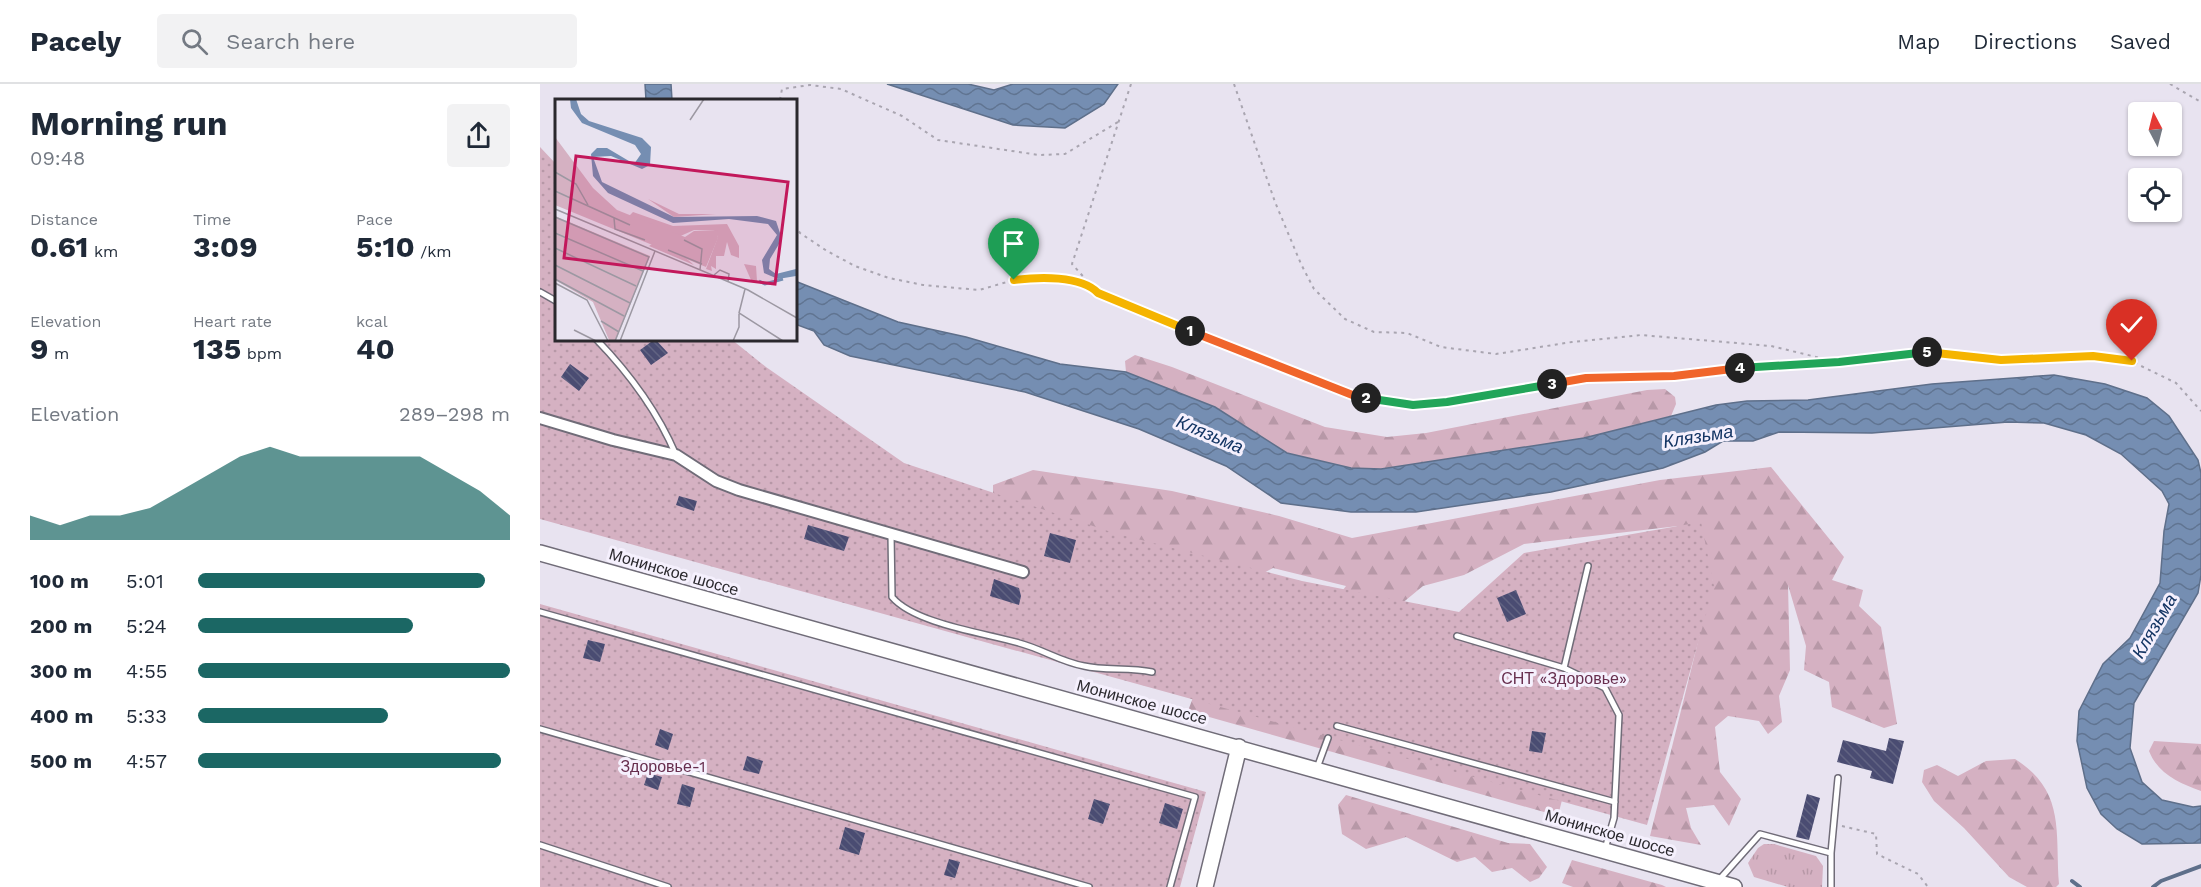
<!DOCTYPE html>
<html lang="en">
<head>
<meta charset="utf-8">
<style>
	:root { --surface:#fff; --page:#f2f2f3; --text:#1f2937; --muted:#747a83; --line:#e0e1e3; --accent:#1b6764 }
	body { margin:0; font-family:"Work Sans",sans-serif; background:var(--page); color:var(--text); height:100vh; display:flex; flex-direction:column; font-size:22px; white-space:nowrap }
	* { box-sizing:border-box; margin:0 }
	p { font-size:20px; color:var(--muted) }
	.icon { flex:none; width:33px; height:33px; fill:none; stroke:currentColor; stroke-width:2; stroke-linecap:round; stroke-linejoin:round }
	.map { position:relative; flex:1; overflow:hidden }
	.drawer { display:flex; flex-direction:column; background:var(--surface); width:540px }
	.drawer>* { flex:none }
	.needle { width:39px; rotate:353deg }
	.tools { position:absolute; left:1588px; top:18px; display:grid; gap:12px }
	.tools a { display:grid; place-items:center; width:54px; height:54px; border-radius:6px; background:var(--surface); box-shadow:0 2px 4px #0004; font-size:30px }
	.pin { position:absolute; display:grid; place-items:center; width:51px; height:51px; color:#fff; margin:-62px -26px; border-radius:50% 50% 50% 0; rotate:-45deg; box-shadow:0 0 6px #0007 }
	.pin .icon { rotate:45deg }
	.km { position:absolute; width:30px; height:30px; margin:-15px; border-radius:50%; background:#222; color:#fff; font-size:16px; line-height:30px; text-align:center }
	.round { display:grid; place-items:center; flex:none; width:63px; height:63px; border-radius:6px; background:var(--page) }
	.headline { display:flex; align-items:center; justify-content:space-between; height:102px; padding:0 30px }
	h1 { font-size:33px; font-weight:700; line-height:45px }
	.figures { display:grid; grid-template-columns:repeat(3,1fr); gap:9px; height:102px; padding:6px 30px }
	.figures div { display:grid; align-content:center }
	.figures b { font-size:30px; font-weight:700 }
	.figures small { font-size:16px; font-weight:400 }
	.figures p { font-size:16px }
	.chart { height:168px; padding:12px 30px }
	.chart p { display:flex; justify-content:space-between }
	.chart svg { width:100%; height:108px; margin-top:6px; fill:var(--accent); opacity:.7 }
	ul { padding:0 30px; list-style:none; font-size:20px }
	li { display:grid; grid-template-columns:96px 72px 1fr; align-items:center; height:45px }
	li i { height:15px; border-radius:8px; background:var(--accent) }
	header { display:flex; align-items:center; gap:36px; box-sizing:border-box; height:84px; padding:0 30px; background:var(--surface); border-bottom:2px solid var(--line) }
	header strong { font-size:28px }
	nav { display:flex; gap:33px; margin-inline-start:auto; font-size:21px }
	.search { width:420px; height:54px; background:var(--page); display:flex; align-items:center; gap:15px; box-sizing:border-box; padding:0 21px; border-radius:6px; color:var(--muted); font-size:22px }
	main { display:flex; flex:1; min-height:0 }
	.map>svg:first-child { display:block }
	.grass { fill:url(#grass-tufts) }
	.forest { fill:url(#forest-firs) }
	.park { fill:url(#park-dots) }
	.water { fill:url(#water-waves); stroke:#5e6f8a; stroke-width:1.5 }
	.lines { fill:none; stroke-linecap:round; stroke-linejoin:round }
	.stream { stroke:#5e6f8a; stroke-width:4 }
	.building { fill:url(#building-back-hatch) }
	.lane-casing { stroke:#706c78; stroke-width:8 }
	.street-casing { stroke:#706c78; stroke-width:14 }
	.secondary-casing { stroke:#706c78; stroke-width:18 }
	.path { stroke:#a9a5b0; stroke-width:2; stroke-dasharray:3 4.5; stroke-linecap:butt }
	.lane { stroke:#fff; stroke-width:5 }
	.street { stroke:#fff; stroke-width:10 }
	.secondary { stroke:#fff; stroke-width:15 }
	.split-1-casing { stroke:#fff; stroke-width:12 }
	.split-2-casing { stroke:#fff; stroke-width:12 }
	.split-3-casing { stroke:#fff; stroke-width:12 }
	.split-4-casing { stroke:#fff; stroke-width:12 }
	.split-5-casing { stroke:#fff; stroke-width:12 }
	.split-6-casing { stroke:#fff; stroke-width:12 }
	.split-1 { stroke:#f5b400; stroke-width:8 }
	.split-2 { stroke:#f0652b; stroke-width:8 }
	.split-3 { stroke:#22a559; stroke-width:8 }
	.split-4 { stroke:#f0652b; stroke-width:8 }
	.split-5 { stroke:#22a559; stroke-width:8 }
	.split-6 { stroke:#f5b400; stroke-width:8 }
	.labels { text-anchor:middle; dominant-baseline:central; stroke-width:6; stroke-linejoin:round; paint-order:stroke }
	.street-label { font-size:16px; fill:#2a282d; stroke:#f5f0fd }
	.park-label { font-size:16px; fill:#672e4e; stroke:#f5f0fd }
	.water-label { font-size:18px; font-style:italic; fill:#133463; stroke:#f5f0fd }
	.inset-river { fill:none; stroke:#758eb2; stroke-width:3 }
	.inset-road { fill:none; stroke:#9c98a2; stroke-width:1.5 }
	.view { fill:#c2185b; fill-opacity:0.15; stroke:#c2185b; stroke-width:3 }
	.inset-edge { fill:none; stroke:#2a282d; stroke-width:3 }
</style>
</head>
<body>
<header>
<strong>Pacely</strong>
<div class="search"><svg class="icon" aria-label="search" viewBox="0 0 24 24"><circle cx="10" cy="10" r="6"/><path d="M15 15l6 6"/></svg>Search here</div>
<nav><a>Map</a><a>Directions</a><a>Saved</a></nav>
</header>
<main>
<section class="drawer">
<div class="headline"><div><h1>Morning run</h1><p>09:48</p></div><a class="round"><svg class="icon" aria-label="share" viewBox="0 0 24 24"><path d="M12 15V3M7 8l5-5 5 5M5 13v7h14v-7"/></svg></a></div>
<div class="figures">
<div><p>Distance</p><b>0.61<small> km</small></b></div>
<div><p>Time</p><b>3:09</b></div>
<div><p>Pace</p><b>5:10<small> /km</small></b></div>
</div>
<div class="figures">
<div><p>Elevation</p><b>9<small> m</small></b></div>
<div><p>Heart rate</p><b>135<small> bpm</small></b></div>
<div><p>kcal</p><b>40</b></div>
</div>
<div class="chart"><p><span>Elevation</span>289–298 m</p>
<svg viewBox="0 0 160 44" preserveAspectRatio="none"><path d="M0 44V34L10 38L20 34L30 34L40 31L50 24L60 17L70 10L80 6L90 10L100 10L110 10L120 10L130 10L140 17L150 24L160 34V44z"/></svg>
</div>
<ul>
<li><b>100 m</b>5:01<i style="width:92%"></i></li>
<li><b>200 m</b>5:24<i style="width:69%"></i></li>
<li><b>300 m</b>4:55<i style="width:100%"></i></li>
<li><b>400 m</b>5:33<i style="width:61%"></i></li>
<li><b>500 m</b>4:57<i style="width:97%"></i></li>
</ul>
</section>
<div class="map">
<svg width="1661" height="803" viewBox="0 0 1661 803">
	<defs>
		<pattern id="grass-tufts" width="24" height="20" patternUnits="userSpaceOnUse" patternTransform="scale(1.5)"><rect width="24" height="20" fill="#d5b1c2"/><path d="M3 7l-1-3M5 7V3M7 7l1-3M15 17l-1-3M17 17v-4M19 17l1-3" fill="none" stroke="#b798a7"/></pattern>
		<pattern id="forest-firs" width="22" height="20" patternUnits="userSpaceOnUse" patternTransform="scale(1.5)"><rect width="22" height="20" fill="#d5b1c2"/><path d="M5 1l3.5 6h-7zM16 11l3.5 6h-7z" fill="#b798a7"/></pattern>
		<pattern id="park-dots" width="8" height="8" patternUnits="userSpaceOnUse" patternTransform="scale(1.5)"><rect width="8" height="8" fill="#d5b1c2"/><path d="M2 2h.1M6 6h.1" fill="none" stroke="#b798a7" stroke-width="1.8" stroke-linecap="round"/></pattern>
		<pattern id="water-waves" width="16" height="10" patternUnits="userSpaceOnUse" patternTransform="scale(1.5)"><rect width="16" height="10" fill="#758eb2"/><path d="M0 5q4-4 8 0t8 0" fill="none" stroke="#607491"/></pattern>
		<pattern id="building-back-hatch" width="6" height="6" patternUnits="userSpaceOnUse" patternTransform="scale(1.5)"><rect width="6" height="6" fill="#4a4c72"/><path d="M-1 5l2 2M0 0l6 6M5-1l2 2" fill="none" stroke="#616382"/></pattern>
	</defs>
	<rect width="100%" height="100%" fill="#e8e3f0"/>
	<!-- grass -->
	<path class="grass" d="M1224 760H1234L1276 772 1283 782 1282 803H1248L1214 793 1208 779 1218 764Z"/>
	<!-- forest -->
	<path class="forest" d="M595 271 632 283 785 343 847 353 886 349 1107 306 1125 305 1135 313 1136 320 1131 332 1044 354 841 385 811 384 747 369 675 323 586 288 585 277Z
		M1231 383 1304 473 1292 496 1323 506 1319 522 1341 543 1357 640 1344 644 1292 623 1289 598 1264 586 1266 562 1248 501 1250 586 1239 612 1242 638 1228 650 1219 637 1188 632 1175 643 1180 688 1201 715 1189 742 1174 721 1146 724 1151 744 1161 761 1110 752 1173 497 1138 442 984 460 924 491 883 502 775 591 1024 708 1018 732 648 627 662 589 744 584 806 502 733 484 694 505 453 436V401L493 386 632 407 739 432 812 454 1120 396Z
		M1614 657 1661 660V707C1639 699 1618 690 1609 667Z
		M1475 675C1526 707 1515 749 1519 800L1516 803H1487L1469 793 1424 744 1394 717 1382 698 1384 686 1397 681 1418 692 1446 677Z
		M806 711 968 759 990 760 1007 783 999 794 990 798 972 784 952 788 935 773 917 778 866 753 826 765 802 750 798 721Z
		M1032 776 1122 801 1126 803H1033L1022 799Z"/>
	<!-- park -->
	<path class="park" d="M0 63 16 80V255H191L226 283 364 379 574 449 762 497 919 528 984 469 1161 438 1174 502 1107 741 0 435Z
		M0 520 666 708 640 803H0Z"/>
	<!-- water -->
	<path class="water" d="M105 0H131L132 16H106Z
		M347 0H428L454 6 473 0H578L564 20 525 44 473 41Z
		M255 197 358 238 426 253 520 280 586 288 675 323 747 369 811 384 841 385 1044 354 1176 321 1207 317 1268 316 1392 300 1514 291 1565 300 1607 314 1629 332 1658 376 1661 389V491L1658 509 1594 619 1590 664 1602 698 1622 716 1653 723 1661 722V759L1602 760 1577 745 1561 730 1547 704 1537 657 1539 627 1563 580 1590 554 1620 499 1624 447 1629 420 1622 407 1581 370 1546 351 1504 339 1468 338 1332 349 1239 348 1213 357H1183L1165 368 1123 384 1011 408 876 428H811L741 419 686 382 599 345 485 308 310 272 284 261 274 247 255 240Z"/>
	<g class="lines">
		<!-- stream -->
		<path class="stream" d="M1532 797 1540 803
			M1613 803 1621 797 1661 782"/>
	</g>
	<!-- building -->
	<path class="building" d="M115 255 128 269 111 281 100 266Z
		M30 280 49 294 39 307 21 293Z
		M139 412 157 417 154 427 136 421Z
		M268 441 309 453 304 467 264 455Z
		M510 449 536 456 530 479 504 472Z
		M454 495 479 504 481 512 479 521 450 512Z
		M976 506 986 530 967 538 957 514Z
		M48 556 65 560 60 578 43 574Z
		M120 645 133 650 128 666 115 661Z
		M992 647 1006 649 1002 669 989 667Z
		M1349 654 1364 657 1353 700 1330 694 1332 687 1297 678 1303 656 1346 667Z
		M207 672 223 677 219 690 203 686Z
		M108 689 122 693 118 706 104 701Z
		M142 700 155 704 150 723 137 720Z
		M1267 710 1280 714 1269 756 1256 753Z
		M554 715 570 720 563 740 548 735Z
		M625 719 643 725 637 745 619 739Z
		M305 743 325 749 319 771 299 765Z
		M409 775 420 778 415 794 404 791Z"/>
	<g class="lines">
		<!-- lane casing -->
		<g class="lane-casing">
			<path id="lane" d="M0 208 16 217
				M56 255C90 290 117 326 136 371
				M351 450 352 513C375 540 445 549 479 559 502 565 521 578 544 582 565 587 589 583 612 588
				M0 528 655 713 630 803
				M917 552 1024 584 1065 604 1079 631 1074 734 1065 765
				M1024 584 1048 482
				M797 642 1075 718
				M0 645 549 803
				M777 684 788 654
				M0 761 128 803
				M1291 769 1298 694
				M1179 796 1220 750 1291 769V803"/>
		</g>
		<!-- street casing -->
		<g class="street-casing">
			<path id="street" d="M0 334 73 356 136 371 176 397 199 406 483 488"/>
		</g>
		<!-- secondary casing -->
		<g class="secondary-casing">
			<path id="secondary" d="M0 469 1194 803
				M665 803 699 663"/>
		</g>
		<!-- path -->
		<path class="path" d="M591 0 532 180 558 209 815 312 873 321 907 318 1046 294 1133 292 1391 268 1461 276 1553 272 1591 277 1636 299 1661 327
			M694 0 735 118 761 180 774 205 805 235 834 248 867 249 901 263 956 270 1032 258 1101 251 1231 262 1297 278
			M1630 0 1661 18
			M240 16 242 5 270 1 301 5 362 32 398 56 499 71 525 70 578 38
			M255 141 260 149 287 167 315 182 349 194 383 201 439 206 474 196 505 192 551 202
			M1302 742 1336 750 1337 770 1378 790 1388 803"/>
		<!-- lane -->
		<use href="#lane" class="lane"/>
		<!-- street -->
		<use href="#street" class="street"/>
		<!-- secondary -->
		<use href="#secondary" class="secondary"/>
	</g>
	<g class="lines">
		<!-- split-1 casing -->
		<g class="split-1-casing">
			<path id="split-1" d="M474 196C498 193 541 191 558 209L650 247"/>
		</g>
		<!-- split-2 casing -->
		<g class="split-2-casing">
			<path id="split-2" d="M650 247 815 312 826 314"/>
		</g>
		<!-- split-3 casing -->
		<g class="split-3-casing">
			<path id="split-3" d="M826 314 873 321 907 318 1012 300"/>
		</g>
		<!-- split-4 casing -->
		<g class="split-4-casing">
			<path id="split-4" d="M1012 300 1046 294 1134 292 1200 284"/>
		</g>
		<!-- split-5 casing -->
		<g class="split-5-casing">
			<path id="split-5" d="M1200 284 1299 278 1387 268"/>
		</g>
		<!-- split-6 casing -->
		<g class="split-6-casing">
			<path id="split-6" d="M1387 268 1461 276 1553 272 1592 277"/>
		</g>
		<!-- split-1 -->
		<use href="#split-1" class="split-1"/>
		<!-- split-2 -->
		<use href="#split-2" class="split-2"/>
		<!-- split-3 -->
		<use href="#split-3" class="split-3"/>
		<!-- split-4 -->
		<use href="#split-4" class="split-4"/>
		<!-- split-5 -->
		<use href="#split-5" class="split-5"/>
		<!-- split-6 -->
		<use href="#split-6" class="split-6"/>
	</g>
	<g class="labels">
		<!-- street labels -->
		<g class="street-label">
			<text transform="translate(134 488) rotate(16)">Монинское шоссе</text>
			<text transform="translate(602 618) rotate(15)">Монинское шоссе</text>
			<text transform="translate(1070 749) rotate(16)">Монинское шоссе</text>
		</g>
		<!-- park labels -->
		<g class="park-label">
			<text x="1024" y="594">СНТ «Здоровье»</text>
			<text x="123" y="682">Здоровье-1</text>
		</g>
		<!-- water labels -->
		<g class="water-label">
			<text transform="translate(670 350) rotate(23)">Клязьма</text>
			<text transform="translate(1158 352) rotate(-9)">Клязьма</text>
			<text transform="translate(1614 542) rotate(-60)">Клязьма</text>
		</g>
	</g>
	<!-- overview -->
	<g transform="translate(15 15)">
		<rect width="242" height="242" fill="#e8e3f0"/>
		<path d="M93 100 124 115H161L119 118ZM78 113 118 127 172 125 184 147V159L176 156 172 143 169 157H161V170L156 167 157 172 151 170 163 138 159 131H139L112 143 139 166 94 147 116 133 102 132 72 119ZM189 165 201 167 202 182 196 181Z" fill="#d5b1c2"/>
		<path d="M0 38 38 89 62 111 130 138 139 132 162 131 163 139 151 168 0 106ZM0 117 95 157 61 241H54L38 203 0 181Z" fill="#d5b1c2"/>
		<path d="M21 0 26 15 34 22 87 39 96 48 95 66 87 70 56 57 38 58 47 83 119 118 202 117 221 122 227 140 215 160 214 170 221 175 241 170V177L223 180 209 174 207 161 222 136 213 125 174 120 118 124 53 94 38 77 36 55 42 49H52L79 65 86 55 80 46 27 24 16 9 15 0Z" fill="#758eb2"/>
		<path class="inset-river" d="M204 182 210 185 228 180"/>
		<path class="inset-road" d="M135 21 149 0M0 73 21 85 33 106M0 92 75 126M0 110 193 191 242 219M0 118 94 158 60 242M59 119 60 130 90 141M0 134 88 172M129 141 147 150 145 171M0 149 81 187M113 151 147 165M0 166 75 204M159 176 165 171 174 175 173 183M0 180 69 217M0 184 32 201 53 242M190 190 184 214 228 242M46 222 64 233M19 231 41 242M65 242 100 152M178 242 184 228V215"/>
		<path class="view" d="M21 57 233 83 220 185 9 159Z"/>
		<rect width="242" height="242" class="inset-edge"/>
	</g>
</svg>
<div class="tools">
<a><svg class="needle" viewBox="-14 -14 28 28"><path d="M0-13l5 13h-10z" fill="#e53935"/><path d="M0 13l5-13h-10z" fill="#747a83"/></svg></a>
<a><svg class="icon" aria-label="locate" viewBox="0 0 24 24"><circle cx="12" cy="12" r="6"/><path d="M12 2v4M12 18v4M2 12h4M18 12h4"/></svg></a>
</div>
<div class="pin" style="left:474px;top:196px;background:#1e9e55"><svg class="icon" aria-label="arrive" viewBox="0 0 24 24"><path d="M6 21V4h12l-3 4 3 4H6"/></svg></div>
<div class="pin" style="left:1592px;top:277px;background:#d93025"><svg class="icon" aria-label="check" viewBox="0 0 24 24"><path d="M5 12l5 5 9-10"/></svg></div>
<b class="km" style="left:650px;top:247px">1</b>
<b class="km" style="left:826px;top:314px">2</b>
<b class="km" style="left:1012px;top:300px">3</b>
<b class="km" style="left:1200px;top:284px">4</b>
<b class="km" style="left:1387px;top:268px">5</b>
</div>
</main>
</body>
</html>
